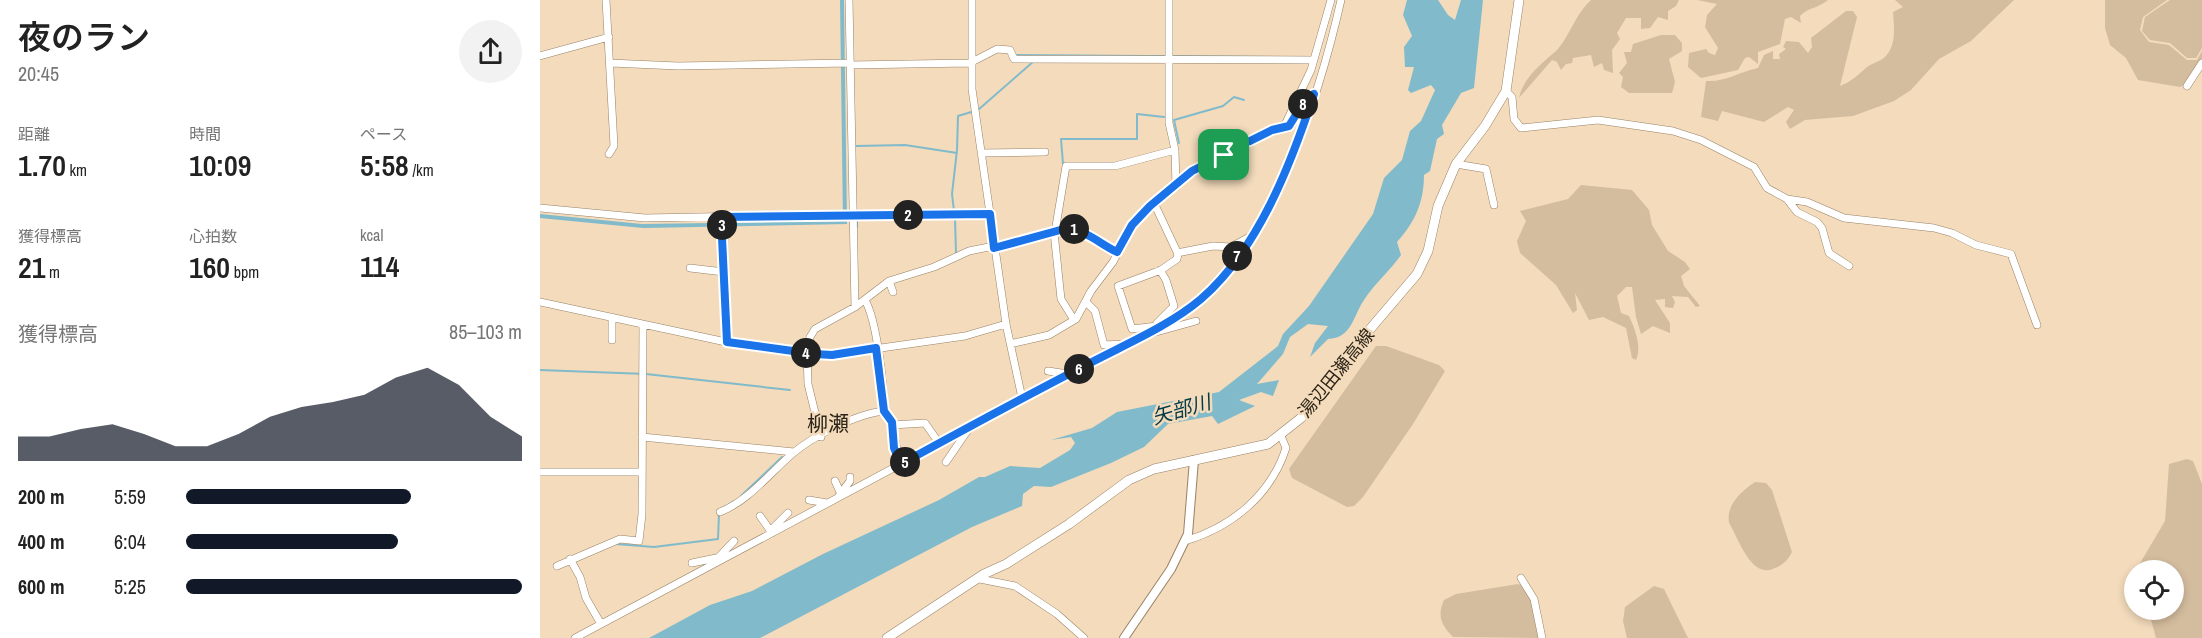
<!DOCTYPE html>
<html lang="ja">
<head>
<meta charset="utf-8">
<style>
	:root { --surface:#fff; --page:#f2f2f2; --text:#222; --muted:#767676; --accent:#111827 }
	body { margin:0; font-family:"Archivo Narrow","Noto Sans JP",sans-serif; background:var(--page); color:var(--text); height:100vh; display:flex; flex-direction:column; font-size:22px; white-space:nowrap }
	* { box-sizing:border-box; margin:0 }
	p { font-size:20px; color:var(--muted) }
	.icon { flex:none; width:33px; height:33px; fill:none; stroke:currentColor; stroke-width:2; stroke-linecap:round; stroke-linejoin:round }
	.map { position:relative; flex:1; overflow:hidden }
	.drawer { display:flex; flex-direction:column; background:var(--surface); width:540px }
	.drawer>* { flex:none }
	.tools { position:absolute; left:1584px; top:560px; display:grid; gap:12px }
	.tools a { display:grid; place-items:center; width:60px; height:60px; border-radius:50%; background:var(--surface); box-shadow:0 3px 9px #0003; font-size:30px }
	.pin { position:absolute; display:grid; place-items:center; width:51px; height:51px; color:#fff; margin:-26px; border-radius:12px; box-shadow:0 3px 9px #0006 }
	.km { position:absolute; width:30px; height:30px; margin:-15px; border-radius:50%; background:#222; color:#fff; font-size:16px; line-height:30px; text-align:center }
	.round { display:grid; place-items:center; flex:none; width:63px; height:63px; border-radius:32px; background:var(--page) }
	.headline { display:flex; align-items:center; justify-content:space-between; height:102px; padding:0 18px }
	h1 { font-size:33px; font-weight:600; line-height:45px }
	.metrics { display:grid; grid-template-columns:repeat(3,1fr); gap:9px; height:102px; padding:6px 18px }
	.metrics div { display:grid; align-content:center }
	.metrics b { font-size:30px; font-weight:600 }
	.metrics small { font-size:16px; font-weight:400 }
	.metrics p { font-size:16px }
	.chart { height:168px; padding:12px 18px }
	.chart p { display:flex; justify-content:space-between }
	.chart svg { width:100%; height:108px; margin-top:6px; fill:var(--accent); opacity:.7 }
	ul { padding:0 18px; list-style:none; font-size:20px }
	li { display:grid; grid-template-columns:96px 72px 1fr; align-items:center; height:45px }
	li i { height:15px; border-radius:8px; background:var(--accent) }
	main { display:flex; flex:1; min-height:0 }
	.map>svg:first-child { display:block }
	.green { fill:#d4bc9e }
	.water { fill:#81bbcb }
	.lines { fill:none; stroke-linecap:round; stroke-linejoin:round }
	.stream { stroke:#81bbcb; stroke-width:2 }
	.minor-casing { stroke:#988266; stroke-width:8 }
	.tertiary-casing { stroke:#988266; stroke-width:10 }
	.secondary-casing { stroke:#988266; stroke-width:10 }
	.minor { stroke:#fff; stroke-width:7 }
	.tertiary { stroke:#fff; stroke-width:8 }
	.secondary { stroke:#fff; stroke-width:9 }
	.route-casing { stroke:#fff; stroke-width:12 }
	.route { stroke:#1a73e8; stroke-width:8 }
	.labels { text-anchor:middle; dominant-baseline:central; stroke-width:5; stroke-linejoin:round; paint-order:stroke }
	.street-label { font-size:18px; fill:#2e2519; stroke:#f3dbbc }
	.water-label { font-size:20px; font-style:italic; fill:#023a46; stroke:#f3dbbc }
	.quarter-label { font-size:21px; fill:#2e2519; stroke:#f3dbbc }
</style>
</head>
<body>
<main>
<section class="drawer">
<div class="headline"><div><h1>夜のラン</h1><p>20:45</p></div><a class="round"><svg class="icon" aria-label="share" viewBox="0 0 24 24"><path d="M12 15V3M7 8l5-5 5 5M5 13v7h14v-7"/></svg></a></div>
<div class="metrics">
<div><p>距離</p><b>1.70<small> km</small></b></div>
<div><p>時間</p><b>10:09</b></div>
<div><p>ペース</p><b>5:58<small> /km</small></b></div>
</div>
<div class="metrics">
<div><p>獲得標高</p><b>21<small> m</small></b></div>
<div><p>心拍数</p><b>160<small> bpm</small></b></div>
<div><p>kcal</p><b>114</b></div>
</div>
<div class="chart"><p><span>獲得標高</span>85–103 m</p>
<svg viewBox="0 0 160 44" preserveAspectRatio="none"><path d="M0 44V34L10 34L20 31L30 29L40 33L50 38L60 38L70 33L80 26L90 22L100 20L110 17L120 10L130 6L140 13L150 26L160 34V44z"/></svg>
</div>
<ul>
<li><b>200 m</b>5:59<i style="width:67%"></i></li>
<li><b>400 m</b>6:04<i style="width:63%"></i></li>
<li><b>600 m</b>5:25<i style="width:100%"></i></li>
</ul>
</section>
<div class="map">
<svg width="1662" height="638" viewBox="0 0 1662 638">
	<rect width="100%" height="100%" fill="#f3dbbc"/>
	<!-- green -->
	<path class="green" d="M1051 0H1139L1136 6 1128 11V20L1118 17 1110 28 1101 29V18H1086L1077 33 1080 39 1072 50 1073 73 1064 70 1062 63 1054 67 1051 55 1033 58 1032 63 1026 64 1021 70 1017 62 1012 60 979 98C983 78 1002 63 1016 51 1029 38 1034 16 1051 0Z
		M1157 0H1288C1279 8 1269 7 1260 16L1261 23 1251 17 1245 19 1240 44 1218 52V64L1209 57 1205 58 1198 70 1161 78 1148 67 1149 53 1166 49 1169 53 1175 55 1178 48 1165 27 1167 15 1177 4Z
		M1355 0H1474L1431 41 1399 59 1371 90 1354 101 1313 116 1265 120 1250 129 1246 122 1254 110 1248 107 1224 122 1182 111 1178 121 1161 117 1166 81C1187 82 1198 72 1218 68L1224 55 1233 51V59H1240L1239 54 1246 49 1243 47 1246 41 1259 42 1268 53 1272 47 1271 38 1306 11H1313L1317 17 1300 86C1311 82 1318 75 1327 67 1332 63 1339 62 1344 58 1357 46 1354 27 1353 12L1363 7Z
		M1565 0H1627L1603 17 1600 30 1609 42 1629 45 1647 60H1657L1662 51V59L1646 85 1640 87 1598 80 1586 58 1570 45 1565 28Z
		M1630 0H1662V48L1656 58H1647L1630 43 1610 40 1602 31 1605 17Z
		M1121 35H1135L1142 43V51L1129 59 1135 82 1132 93H1089L1081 87 1083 77 1079 73 1087 63 1084 52H1091L1093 44Z
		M1041 185 1092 190 1109 210 1112 225 1128 251 1145 262 1150 269 1141 276 1144 286 1160 306 1156 307 1148 297 1132 296 1135 302 1133 308 1125 307V299L1115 300 1130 323V333L1113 326 1101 334 1096 317 1092 287H1086L1077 296 1081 313 1089 316C1095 329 1102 347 1096 360L1092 358 1086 328 1063 317 1049 320 1035 293 1037 310 1033 313 1016 285 980 253 977 241 986 221 980 211 1028 199Z
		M836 346H846L899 365 905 371 873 424 823 497 814 506 807 507 752 478 749 469Z
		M1647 459 1653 461 1662 484V638H1616L1608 609H1634V570H1596L1625 521 1629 464Z
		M1215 482 1226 483 1232 490 1252 552C1248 560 1243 565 1235 568 1211 580 1199 539 1189 523 1186 504 1201 492 1215 482Z
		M978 584 994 591 1000 638 913 637C901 625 897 616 904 600L916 594Z
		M1114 586 1124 589 1148 638H1087L1083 621 1085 607Z"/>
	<!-- water -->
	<path class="water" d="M300 0H304L307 224 103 228 0 218V214L102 224 303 221Z
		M867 0H898L908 15 915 20 921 0H943L934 88 921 93 902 125 904 134 897 139 890 171 884 175C884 202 875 222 857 242L861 255C850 271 834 284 824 300 813 316 812 338 788 339L770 357 775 343 788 326 768 324 750 337 743 354 717 384 739 380 733 396 721 392 699 400 715 406 678 424 672 416 628 424 604 447 571 463 511 487 494 486 483 494 482 506 432 527 220 638H109L170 605 212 591 283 554 399 500 439 477H445L470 466 500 468 530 450 535 443 531 437 511 440 552 428 577 412 679 392 738 346 743 334 769 306 833 214 844 178 862 160 870 131 881 121 895 90 891 85 871 93 868 90 874 67H865L864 47 872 36 863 15Z"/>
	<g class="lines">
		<!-- stream -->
		<path class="stream" d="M477 55 735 57
			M639 143 634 120 683 106 694 97 704 100
			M316 146 365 145 417 153
			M523 164 521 139H597V114L624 117
			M371 212 414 211 412 194 417 150 418 116 438 110 494 61
			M415 218 416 254
			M317 221V227
			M187 231 188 300
			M0 370 106 374 250 390
			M201 496 242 457
			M181 509 194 501
			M76 544 114 547 178 539 179 514"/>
		<!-- minor casing -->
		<g class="minor-casing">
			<path id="minor" d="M66 0 74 146 69 154
				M309 0 315 307
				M432 0V89L466 324 482 398
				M629 0V123L635 150 636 187
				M0 56 69 37
				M70 63 138 66 310 63
				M310 65 430 63 457 49 470 50 474 59 774 60
				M1647 86 1662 63
				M966 91 972 97 974 119 981 128 1058 120 1133 131 1161 140 1214 167 1227 188 1247 199 1267 202 1304 218 1394 228 1412 233 1436 245 1471 254 1497 325
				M744 127 771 70 791 0
				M441 153 505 152
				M916 164 946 169 954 205
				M1247 199 1257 212 1277 222 1282 228 1289 253 1309 266
				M614 203 638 254 637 259 621 270 578 286 592 329 617 326
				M0 208 105 218 313 214
				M313 216 449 214
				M181 217 187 342
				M514 232 521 299 534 320
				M515 232 526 166H575L635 150
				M637 253 673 246 691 247 711 236
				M150 268 184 272
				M349 281 353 292
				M325 300C337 321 344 385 344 411
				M0 302 186 342 292 355 425 336 466 324
				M547 303 555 311 564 345 583 344
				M72 317V340
				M617 323 634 306 626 280 620 270
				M609 334 656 321
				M470 344 509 335 536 319 551 291 573 262 592 225 610 206 653 171 684 155 696 145 753 123 767 97 774 94
				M508 371 528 374
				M352 425 385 423 399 443
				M102 437 254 452
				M281 437 268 384 267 353 270 337 275 329 315 307 349 281 394 267 429 251 508 235 524 229 543 231 577 252
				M406 462 430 427
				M0 472H101
				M295 481 300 492
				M298 497 310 481V477
				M269 500 287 503
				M180 512C208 501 229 474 252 454 273 436 318 413 345 411 356 425 354 447 361 464
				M220 516 232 533
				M230 531 248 513
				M645 541C692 527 731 495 746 448L741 436
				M30 559 40 577 46 598 61 624
				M177 559 194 541
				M152 563 181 557
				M17 566 80 539 99 541 102 514 103 324
				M981 578 994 599 1002 638
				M440 579 475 586 517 614 544 638
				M35 638 614 329C629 320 647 311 660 299 735 236 780 93 801 0"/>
		</g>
		<!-- tertiary casing -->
		<g class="tertiary-casing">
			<path id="tertiary" d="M584 638 631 569 648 534 654 460"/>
		</g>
		<!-- secondary casing -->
		<g class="secondary-casing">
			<path id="secondary" d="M347 638 444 574 466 564 529 524 589 480 614 469 728 444 761 418 797 376 814 348 877 274 888 251 898 206 916 164 945 126 966 91 979 0"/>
		</g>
		<!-- minor -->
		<use href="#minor" class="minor"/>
		<!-- tertiary -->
		<use href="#tertiary" class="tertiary"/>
		<!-- secondary -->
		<use href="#secondary" class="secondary"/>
	</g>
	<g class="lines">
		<!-- route casing -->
		<g class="route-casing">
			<path id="route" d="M774 94C751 164 718 250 661 299 629 326 586 344 550 363 486 396 423 430 361 464L354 448 352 422 344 411 336 348 292 355 275 354 187 342 181 217 450 214 454 248 524 229C546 229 558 243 577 252L592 225 610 206 652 171 684 155 696 145 710 141 732 130 749 126 767 97Z"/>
		</g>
		<!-- route -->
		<use href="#route" class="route"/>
	</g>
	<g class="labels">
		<!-- street labels -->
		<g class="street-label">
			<text transform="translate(796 373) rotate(-51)">湯辺田瀬高線</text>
		</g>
		<!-- water labels -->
		<g class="water-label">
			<text transform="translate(641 409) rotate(-16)">矢部川</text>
		</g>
		<!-- quarter labels -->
		<g class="quarter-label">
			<text x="288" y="423">柳瀬</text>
		</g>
	</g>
</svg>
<div class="tools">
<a><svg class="icon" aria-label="locate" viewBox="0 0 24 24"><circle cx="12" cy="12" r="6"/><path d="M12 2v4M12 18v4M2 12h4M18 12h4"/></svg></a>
</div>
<div class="pin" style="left:684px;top:155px;background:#1e9e55"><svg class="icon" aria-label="arrive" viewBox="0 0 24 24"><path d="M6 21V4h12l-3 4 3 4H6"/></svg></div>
<b class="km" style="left:534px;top:229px">1</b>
<b class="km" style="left:368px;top:215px">2</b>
<b class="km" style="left:182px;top:225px">3</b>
<b class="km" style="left:266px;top:353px">4</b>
<b class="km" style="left:365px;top:462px">5</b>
<b class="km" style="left:539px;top:369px">6</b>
<b class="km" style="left:697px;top:256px">7</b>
<b class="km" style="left:763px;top:104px">8</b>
</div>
</main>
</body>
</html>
